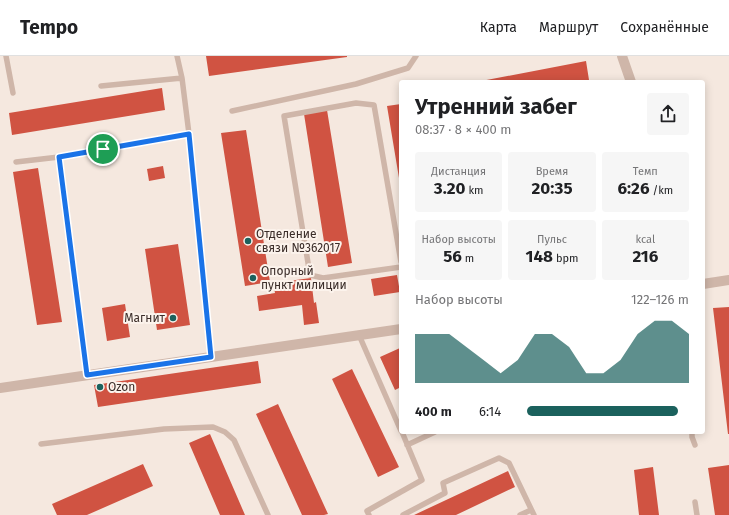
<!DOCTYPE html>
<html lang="ru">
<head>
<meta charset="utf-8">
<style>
	:root { --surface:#fff; --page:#f6f6f6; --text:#202124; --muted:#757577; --line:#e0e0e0; --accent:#1b615d }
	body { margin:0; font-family:"Fira Sans",sans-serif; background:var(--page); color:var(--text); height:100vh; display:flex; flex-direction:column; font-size:15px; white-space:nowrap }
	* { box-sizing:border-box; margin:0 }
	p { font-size:13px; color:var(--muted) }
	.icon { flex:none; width:22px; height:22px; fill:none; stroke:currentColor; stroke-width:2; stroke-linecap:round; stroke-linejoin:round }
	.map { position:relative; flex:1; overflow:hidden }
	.side { position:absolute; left:399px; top:24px; width:306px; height:354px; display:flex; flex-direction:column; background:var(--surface); border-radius:4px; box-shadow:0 2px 10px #0003 }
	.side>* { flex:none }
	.pin { position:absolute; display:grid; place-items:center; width:34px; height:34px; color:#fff; margin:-17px; border:2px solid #fff; border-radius:50%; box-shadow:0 1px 4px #0007 }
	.round { display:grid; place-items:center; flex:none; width:42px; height:42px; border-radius:4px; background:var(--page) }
	.summary { display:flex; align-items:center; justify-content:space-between; height:68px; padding:0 16px }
	h1 { font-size:22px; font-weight:700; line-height:30px }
	.figures { display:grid; grid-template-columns:repeat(3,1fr); gap:6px; height:68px; padding:4px 16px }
	.figures div { display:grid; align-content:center; border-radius:4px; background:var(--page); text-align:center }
	.figures b { font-size:17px; font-weight:700 }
	.figures small { font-size:11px; font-weight:400 }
	.figures p { font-size:11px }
	.chart { height:112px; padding:8px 16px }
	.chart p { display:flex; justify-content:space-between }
	.chart svg { width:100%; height:72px; margin-top:4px; fill:var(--accent); opacity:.7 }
	ul { padding:0 16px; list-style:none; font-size:13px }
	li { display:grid; grid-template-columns:64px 48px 1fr; align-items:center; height:30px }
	li i { height:10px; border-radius:5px; background:var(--accent) }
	header { display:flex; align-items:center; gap:24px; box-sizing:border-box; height:56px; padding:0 20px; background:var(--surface); border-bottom:1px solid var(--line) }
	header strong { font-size:19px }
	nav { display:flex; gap:22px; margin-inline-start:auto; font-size:14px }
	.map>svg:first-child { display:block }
	.building { fill:#d05342 }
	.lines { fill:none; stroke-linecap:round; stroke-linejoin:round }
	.lane { stroke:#cfb6a9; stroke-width:5.5 }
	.street { stroke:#cfb6a9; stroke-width:10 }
	.route-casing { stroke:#fff; stroke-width:8 }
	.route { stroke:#1a73e8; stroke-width:5 }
	.poi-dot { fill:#1b615d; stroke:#fcf3ec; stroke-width:1.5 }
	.labels { text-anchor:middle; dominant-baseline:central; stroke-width:4; stroke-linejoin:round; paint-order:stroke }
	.poi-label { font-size:12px; fill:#3b2d29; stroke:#fcf3ec; text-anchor:start }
</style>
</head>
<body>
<header>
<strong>Tempo</strong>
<nav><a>Карта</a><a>Маршрут</a><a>Сохранённые</a></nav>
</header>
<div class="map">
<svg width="729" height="459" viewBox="0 0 729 459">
	<rect width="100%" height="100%" fill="#f5e8df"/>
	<!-- building -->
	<path class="building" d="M206 0H347V1L209 20Z
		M586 5 589 24 579 26H476Z
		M162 32 165 54 12 79 9 57Z
		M401 48V128H400L387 50Z
		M327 54 352 207 328 211 304 58Z
		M246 74 270 226 245 230 221 77Z
		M163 110 165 122 149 125 147 113Z
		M38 112 62 266 37 269 13 116Z
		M178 188 190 269 157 274 145 193Z
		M397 219 400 236 374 240 371 223Z
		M311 222 314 247 316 246 319 267 304 269 302 249 259 255 257 240 275 237 273 227Z
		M125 248 130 281 107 285 102 252Z
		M729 251V378H728L713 252Z
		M400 292 401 295V331L395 334 380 301Z
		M258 305 261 327 98 351 94 329Z
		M352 313 399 411 378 421 332 323Z
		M278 348 328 458 324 459H302L256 358Z
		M210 378 245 459H220L189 387Z
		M143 408 153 430 87 459H57L52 448Z
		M729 409V459H715L708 412Z
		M653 411 659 459H639L634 414Z
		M508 415 515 431 456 459H414Z"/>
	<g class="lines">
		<!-- lane -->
		<path class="lane" d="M6 0 13 37
			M177 0 182 22 189 78 211 301
			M101 30 182 22
			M232 55 356 28 408 12 416 0
			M59 101 87 319
			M16 106 59 101 189 78
			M401 206 374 49 356 47 284 60 310 219 323 222 401 211
			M359 279 401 375
			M692 376V381L695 389
			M41 388 164 373 213 371 225 376 234 384 268 459
			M407 389 435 376
			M695 446 697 459
			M369 459 367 455 422 424 402 376
			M403 459 445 437 443 427 499 402 509 407 534 459
			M520 459 531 454"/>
		<!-- street -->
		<path class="street" d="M622 0 631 26
			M703 228 729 224
			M0 332 401 273"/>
	</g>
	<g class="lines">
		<!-- route casing -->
		<g class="route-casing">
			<path id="route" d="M189 78 211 301 87 319 59 101Z"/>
		</g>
		<!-- route -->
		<use href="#route" class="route"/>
	</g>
	<!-- markers -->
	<g class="poi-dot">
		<circle cx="248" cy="185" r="4"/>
		<circle cx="253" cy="222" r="4"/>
		<circle cx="173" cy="262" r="4"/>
		<circle cx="100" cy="331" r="4"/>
	</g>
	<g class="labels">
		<!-- poi labels -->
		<g class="poi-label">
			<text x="256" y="178">Отделение<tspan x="256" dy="14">связи №362017</tspan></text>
			<text x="261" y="215">Опорный<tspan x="261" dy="14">пункт милиции</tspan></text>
			<text x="165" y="262" text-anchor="end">Магнит</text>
			<text x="108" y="331">Ozon</text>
		</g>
	</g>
</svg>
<div class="pin" style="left:103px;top:93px;background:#1e9e55"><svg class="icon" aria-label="arrive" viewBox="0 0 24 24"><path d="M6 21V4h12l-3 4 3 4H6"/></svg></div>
<section class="side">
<div class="summary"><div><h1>Утренний забег</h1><p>08:37 · 8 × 400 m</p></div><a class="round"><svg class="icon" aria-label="share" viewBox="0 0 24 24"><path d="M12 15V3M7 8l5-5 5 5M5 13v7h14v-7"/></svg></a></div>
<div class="figures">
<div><p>Дистанция</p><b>3.20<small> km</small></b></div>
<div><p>Время</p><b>20:35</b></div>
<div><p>Темп</p><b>6:26<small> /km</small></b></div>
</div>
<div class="figures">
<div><p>Набор высоты</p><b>56<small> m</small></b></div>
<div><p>Пульс</p><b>148<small> bpm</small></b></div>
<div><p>kcal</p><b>216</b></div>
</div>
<div class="chart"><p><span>Набор высоты</span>122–126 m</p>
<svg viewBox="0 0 160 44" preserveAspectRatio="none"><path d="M0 44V14L10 14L20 14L30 22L40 30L50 38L60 30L70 14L80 14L90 22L100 38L110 38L120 30L130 14L140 6L150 6L160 14V44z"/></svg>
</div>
<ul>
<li><b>400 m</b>6:14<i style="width:93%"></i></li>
</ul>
</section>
</div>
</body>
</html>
